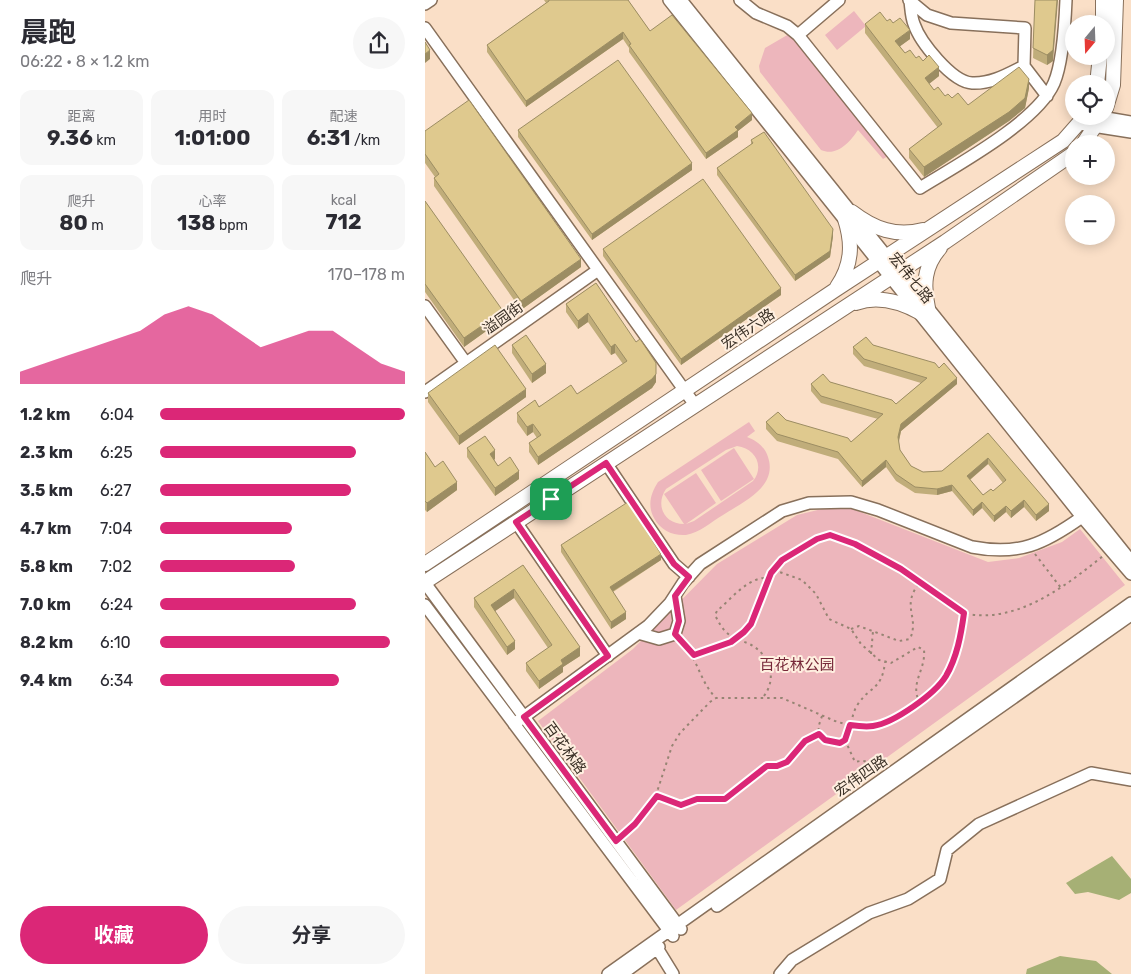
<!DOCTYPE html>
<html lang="zh">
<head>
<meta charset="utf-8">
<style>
	:root { --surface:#fff; --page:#f7f7f7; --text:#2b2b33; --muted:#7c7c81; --accent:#db2777 }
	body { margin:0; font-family:Rubik,"Noto Sans SC",sans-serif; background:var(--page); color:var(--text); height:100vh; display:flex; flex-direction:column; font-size:19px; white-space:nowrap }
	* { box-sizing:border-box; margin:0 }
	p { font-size:16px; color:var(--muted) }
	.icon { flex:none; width:28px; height:28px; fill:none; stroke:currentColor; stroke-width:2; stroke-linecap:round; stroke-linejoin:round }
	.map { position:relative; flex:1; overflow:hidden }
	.panel { display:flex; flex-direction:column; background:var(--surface); width:425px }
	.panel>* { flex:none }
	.needle { width:32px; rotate:199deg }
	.controls { position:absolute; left:640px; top:15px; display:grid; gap:10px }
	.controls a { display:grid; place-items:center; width:50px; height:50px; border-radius:50%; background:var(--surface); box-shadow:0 2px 12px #0003; font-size:25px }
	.pin { position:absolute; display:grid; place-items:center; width:42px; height:42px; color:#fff; margin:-21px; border-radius:10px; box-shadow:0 2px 8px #0006 }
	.round { display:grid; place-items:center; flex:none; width:52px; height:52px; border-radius:26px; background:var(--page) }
	.headline { display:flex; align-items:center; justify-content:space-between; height:85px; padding:0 20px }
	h1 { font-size:28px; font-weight:700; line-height:38px }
	.metrics { display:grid; grid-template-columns:repeat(3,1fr); gap:8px; height:85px; padding:5px 20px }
	.metrics div { display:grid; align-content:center; border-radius:12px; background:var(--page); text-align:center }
	.metrics b { font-size:21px; font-weight:700 }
	.metrics small { font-size:14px; font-weight:400 }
	.metrics p { font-size:14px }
	.chart { height:140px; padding:10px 20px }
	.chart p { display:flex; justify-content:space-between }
	.chart svg { width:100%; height:90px; margin-top:5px; fill:var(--accent); opacity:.7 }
	.action { display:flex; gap:10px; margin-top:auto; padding:10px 20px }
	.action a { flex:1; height:58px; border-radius:30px; background:var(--accent); color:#fff; font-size:20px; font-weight:700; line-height:58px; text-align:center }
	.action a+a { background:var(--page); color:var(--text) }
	ul { padding:0 20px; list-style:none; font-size:16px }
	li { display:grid; grid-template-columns:80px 60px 1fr; align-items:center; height:38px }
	li i { height:12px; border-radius:6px; background:var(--accent) }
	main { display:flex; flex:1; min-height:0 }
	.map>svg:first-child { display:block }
	.green { fill:#edb6bc; fill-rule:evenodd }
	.water { fill:#a6b075 }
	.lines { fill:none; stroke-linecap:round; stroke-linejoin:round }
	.minor-casing { stroke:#88705b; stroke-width:14 }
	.major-casing { stroke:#88705b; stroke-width:16 }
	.path { stroke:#968473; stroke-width:2; stroke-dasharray:2.5 4; stroke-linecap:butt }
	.minor { stroke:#fff; stroke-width:11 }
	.major { stroke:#fff; stroke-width:14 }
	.wall { fill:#c0ad7a; fill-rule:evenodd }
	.shaded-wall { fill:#9c8d63 }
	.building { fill:#dfc98e; stroke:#9c8d63; fill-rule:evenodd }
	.route-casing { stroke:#fff; stroke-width:10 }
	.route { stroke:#db2777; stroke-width:6 }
	.labels { text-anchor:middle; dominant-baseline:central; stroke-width:4; stroke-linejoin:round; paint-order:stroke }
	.street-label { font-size:15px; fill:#3b3127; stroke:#ffefe0 }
	.park-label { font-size:15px; fill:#772839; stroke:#ffefe0 }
</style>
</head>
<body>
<main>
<section class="panel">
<div class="headline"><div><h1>晨跑</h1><p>06:22 · 8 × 1.2 km</p></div><a class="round"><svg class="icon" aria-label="share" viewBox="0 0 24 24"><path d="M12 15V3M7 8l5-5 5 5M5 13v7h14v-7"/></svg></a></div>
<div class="metrics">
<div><p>距离</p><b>9.36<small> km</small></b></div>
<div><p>用时</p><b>1:01:00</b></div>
<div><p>配速</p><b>6:31<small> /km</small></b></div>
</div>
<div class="metrics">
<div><p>爬升</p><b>80<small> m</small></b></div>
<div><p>心率</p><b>138<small> bpm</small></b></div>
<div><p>kcal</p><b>712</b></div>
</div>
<div class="chart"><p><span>爬升</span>170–178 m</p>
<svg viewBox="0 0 160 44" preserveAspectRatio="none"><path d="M0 44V38L10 34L20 30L30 26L40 22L50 18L60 10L70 6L80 10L90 18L100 26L110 22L120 18L130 18L140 26L150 34L160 38V44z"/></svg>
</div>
<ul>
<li><b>1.2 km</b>6:04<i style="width:100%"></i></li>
<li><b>2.3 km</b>6:25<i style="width:80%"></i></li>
<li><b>3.5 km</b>6:27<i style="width:78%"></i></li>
<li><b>4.7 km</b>7:04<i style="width:54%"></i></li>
<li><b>5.8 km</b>7:02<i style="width:55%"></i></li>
<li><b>7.0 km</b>6:24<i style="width:80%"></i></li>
<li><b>8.2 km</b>6:10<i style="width:94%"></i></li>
<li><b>9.4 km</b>6:34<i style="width:73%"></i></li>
</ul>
<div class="action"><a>收藏</a><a>分享</a></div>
</section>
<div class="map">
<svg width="706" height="974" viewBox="0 0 706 974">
	<rect width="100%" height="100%" fill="#fadfc7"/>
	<!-- green -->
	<path class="green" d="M429 11 441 26 412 50 400 35Z
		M364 34 463 156 458 159 433 130C425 142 412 157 396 150L335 72 334 66 340 48Z
		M324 422 330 431 322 437C331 440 340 447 343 457 353 487 318 502 298 515 286 522 274 533 261 535 248 536 235 530 229 518 222 505 226 493 233 482ZM312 446C330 448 340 466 328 481L269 521 261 524 291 503 271 473 239 494 259 524C239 524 230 505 241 489L301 450Z
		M309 448 329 479 296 501 276 470Z
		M401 508H425L563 562 594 558 637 542 655 529 700 585 251 910 113 721 208 649 292 564 372 515Z"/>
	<!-- water -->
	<path class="water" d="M687 856 706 879V893L694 900 663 892 650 894 641 883Z
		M635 956 671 961 687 974H601L602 969Z"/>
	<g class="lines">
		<!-- minor casing -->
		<g class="minor-casing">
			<path id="minor" d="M244 0 657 517 706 574
				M256 0 706 561
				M315 0 331 13 362 26 373 35 495 188C532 165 612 122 629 83 638 62 640 24 641 0
				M484 0 502 15 526 23 600 28 599 66
				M485 1C486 8 486 17 489 24 495 42 527 82 547 83 566 84 583 74 599 66L622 96
				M0 4 6 0
				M0 28 270 405
				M373 35 414 0
				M670 116 706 122
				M655 124 706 132
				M0 306 41 363
				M0 392 173 270
				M181 463 249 564 264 577
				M91 522 183 656
				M0 583 256 929
				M0 605 248 936
				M213 633 234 639 250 634 254 621 250 596
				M89 724 223 626 245 603 258 583 275 564 357 511 384 503 426 502 453 510 547 547C594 556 619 544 657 517
				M292 906 706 615
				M232 948 248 974
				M183 974 706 603
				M197 974 234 947
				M355 974 367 960 444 913 483 899 515 879 522 850 554 824 666 773 706 780"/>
		</g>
		<!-- major casing -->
		<g class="major-casing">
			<path id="major" d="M678 24V0
				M672 84 675 56
				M681 108 688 85 691 0
				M658 144 677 116
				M427 212C449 229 471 237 498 230
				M412 287C427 265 428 244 420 219
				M431 303C453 295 476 302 496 313
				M503 308C498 285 499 266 515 248
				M0 564 410 290 638 141 660 116
				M0 582 520 242 649 153"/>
		</g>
		<!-- path -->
		<path class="path" d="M610 554 636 588
			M349 570 377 580 391 594 404 619 426 629 436 644 454 660 466 663 493 647 499 650C501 669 485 683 494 701
			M426 629 434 626 474 641 485 639C495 616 475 607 495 582
			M257 642C273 659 275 682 291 698H357L410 721 423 725 449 726 479 712 508 690 520 678 533 647 539 613
			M446 654 448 631
			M269 655 306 642 319 632 326 624 346 573 357 560 392 539 405 535 430 544 476 569 534 612C588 627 638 588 678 556
			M339 696C351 680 347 658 328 646 320 641 308 639 301 632 296 627 293 621 290 615L292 611C306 599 324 576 343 578
			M397 716 393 728 400 740 415 743C428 735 424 717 433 704 445 686 457 690 460 662
			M420 740 430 762C439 760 442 760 447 768
			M231 795 255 805 272 799H300L342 766H352L362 762 380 741 394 734
			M198 836 230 798 247 746 255 733 285 702 291 698"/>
		<!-- minor -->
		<use href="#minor" class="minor"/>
		<!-- major -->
		<use href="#major" class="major"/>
	</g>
	<!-- wall -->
	<path class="wall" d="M119 0H203L225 31 327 120 313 131V137L281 159 204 52V48L198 39 101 107 62 52V45L121 3Z
		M610 0 628 61 622 65 608 58Z
		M462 21 468 23 485 39 475 46 480 53 498 61 514 76 504 84 509 90 520 96 543 105 604 88 600 108 584 121 499 177 484 158V149L513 128 440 33V24Z
		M93 130 267 170 167 240 93 137Z
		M0 131 156 267 96 310 9 186V178L10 177 0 163Z
		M326 140 408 236 405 257 370 281 292 175V168L326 145Z
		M0 201 78 319 39 347 0 292Z
		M178 249 356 295 256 365 178 256Z
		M171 283 231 382 227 388 113 465 104 452V443L112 438 108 432 102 436 92 422V413L152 394 198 364 190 353 186 355 163 322 153 329 141 312V304Z
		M87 345 121 373 107 383 87 353Z
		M448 345 514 368 532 384 476 431 474 442 475 450 486 466 498 472 517 471 563 433 624 511 611 521 599 507 586 518 581 512 569 522 557 508 548 516 527 491 512 495 490 493 471 481 461 467 437 487 413 459 352 441 341 429V422L361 420 426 442 453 419 396 403 386 391V384L405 382 471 404 496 383 439 366 428 354V347ZM563 464 578 483 568 491 558 495 545 480Z
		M3 393 101 397 34 445 3 402Z
		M42 448 70 459 69 460 73 466 94 479 70 496 42 457Z
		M0 452 10 467 32 490 2 512 0 510Z
		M136 545 236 560 188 592 201 619 186 629 136 552Z
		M98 565 155 656 138 667V672L114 689 101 671V663L123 648 89 598 70 611 90 649 82 655 49 607V598Z"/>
	<!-- shaded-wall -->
	<path class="shaded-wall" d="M632 0H633L628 61 622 65V55Z
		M485 30V39L470 50V41Z
		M198 32V39L101 107V101Z
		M5 50V59L0 63V54Z
		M514 67V76L500 87V78Z
		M604 79V88L600 108 584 121 499 177V167Z
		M327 113V120L313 131V137L281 159V153L310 127Z
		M267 163V170L167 240V234Z
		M408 229V236L405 257 370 281V275Z
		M156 259V267L96 310V301Z
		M356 288V295L256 365V359Z
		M78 311V319L39 347V338Z
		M163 313V322L153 329V321Z
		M190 344V353L186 355V347Z
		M231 363V382L227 388 113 465V457Z
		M121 364V373L107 383V374Z
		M532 378V384L476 431 473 444V437L476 424Z
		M101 389V397L34 445V436Z
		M108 424V432L102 436V427Z
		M70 450V459L65 463V454Z
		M563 458V464L542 482V476Z
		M461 460V467L437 487V481Z
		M94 471V479L70 496V488Z
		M32 482V490L2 512V503Z
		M527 485V491L512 495V489Z
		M599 500V507L586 518V511Z
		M557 502V508L548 516V510Z
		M624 504V511L611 521V515Z
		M581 506V512L569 522V516Z
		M236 554V560L185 593V587Z
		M89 589V598L66 614V605Z
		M201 612V619L186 629V622Z
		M90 641V649L82 655V647Z
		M155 647V656L138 667V672L114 689V681L136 660Z"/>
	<!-- building -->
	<path class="building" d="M124 0H203L225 31 247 15 327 113 310 127 313 130 281 153 204 45 206 44 198 32 101 101 62 45 124 1Z
		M610 0H632L628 50 622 55 608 48Z
		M455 12 462 21 465 19 468 23 475 18 485 30 470 41 480 53 485 50 491 58 494 56 498 61 504 55 514 67 500 78 509 90 513 87 520 96 523 94 527 98 533 93 543 105 594 67 604 79 600 98 584 112 499 167 484 149 517 124 440 24Z
		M0 42 5 50 0 54Z
		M193 60 267 163 167 234 93 130Z
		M44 100 156 259 96 301 9 178 14 174 0 154V131Z
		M339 132 408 229 405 251 370 275 292 168 328 143 326 140Z
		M278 179 356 288 256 359 178 249Z
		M0 201 78 311 39 338 0 284Z
		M171 283 211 342 215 339 231 363V374L227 379 113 457 104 443 116 435 108 424 102 427 92 413 110 400 114 407 146 385 152 394 202 361 190 344 186 347 163 313 153 321 141 304Z
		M101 335 121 364 107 374 87 345Z
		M441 337 448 345 510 363 514 368 519 363 532 378 476 424 473 437 475 450 486 466 498 472 517 471 563 433 624 504 611 515 599 500 586 511 581 506 569 516 557 502 548 510 527 485 512 489 490 487 471 474 461 460 437 481 413 452 352 434 341 422 353 412 361 420 423 438 426 442 458 414 396 396 386 384 398 374 405 382 467 400 471 404 502 378 439 359 428 347ZM563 458 581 480 568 491 566 489 558 495 542 476Z
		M70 345 101 389 34 436 3 393Z
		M60 436 70 450 65 454 73 466 85 457 94 471 70 488 42 448Z
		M0 452 10 467 18 461 32 482 2 503 0 501Z
		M203 502 236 554 185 587 201 612 186 622 136 545Z
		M98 565 155 647 136 660 138 664 114 681 101 663 127 645 89 589 66 605 90 641 82 647 49 598Z"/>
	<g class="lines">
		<!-- route casing -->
		<g class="route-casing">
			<path id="route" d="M181 463 249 564 264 577 250 596 254 621 250 634 269 655 306 642 319 632 326 624 346 573 357 560 392 539 405 535 430 544 476 569 539 613C536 635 532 657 521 676 510 694 469 723 448 726 441 727 432 726 425 725L420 740 415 743 400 740 394 734 380 741 362 762 352 766H342L300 799H272L256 805 232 796 210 824 191 841 99 717 183 656 91 522Z"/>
		</g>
		<!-- route -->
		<use href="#route" class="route"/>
	</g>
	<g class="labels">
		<!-- street labels -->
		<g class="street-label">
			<text transform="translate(486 278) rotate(51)">宏伟七路</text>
			<text transform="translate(78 318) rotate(-35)">溢园街</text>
			<text transform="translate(323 329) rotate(-34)">宏伟六路</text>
			<text transform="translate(140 748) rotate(54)">百花林路</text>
			<text transform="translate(436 776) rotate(-35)">宏伟四路</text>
		</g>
		<!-- park labels -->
		<g class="park-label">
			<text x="372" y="665">百花林公园</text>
		</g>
	</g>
</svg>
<div class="controls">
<a><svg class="needle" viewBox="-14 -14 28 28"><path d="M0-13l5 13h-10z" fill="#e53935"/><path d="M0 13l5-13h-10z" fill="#7c7c81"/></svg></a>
<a><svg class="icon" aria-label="locate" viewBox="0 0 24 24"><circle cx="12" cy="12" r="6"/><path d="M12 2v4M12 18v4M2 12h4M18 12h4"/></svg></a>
<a>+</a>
<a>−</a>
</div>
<div class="pin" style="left:126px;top:499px;background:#1e9e55"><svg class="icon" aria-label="arrive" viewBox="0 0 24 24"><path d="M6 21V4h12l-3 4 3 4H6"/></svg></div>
</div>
</main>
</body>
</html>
